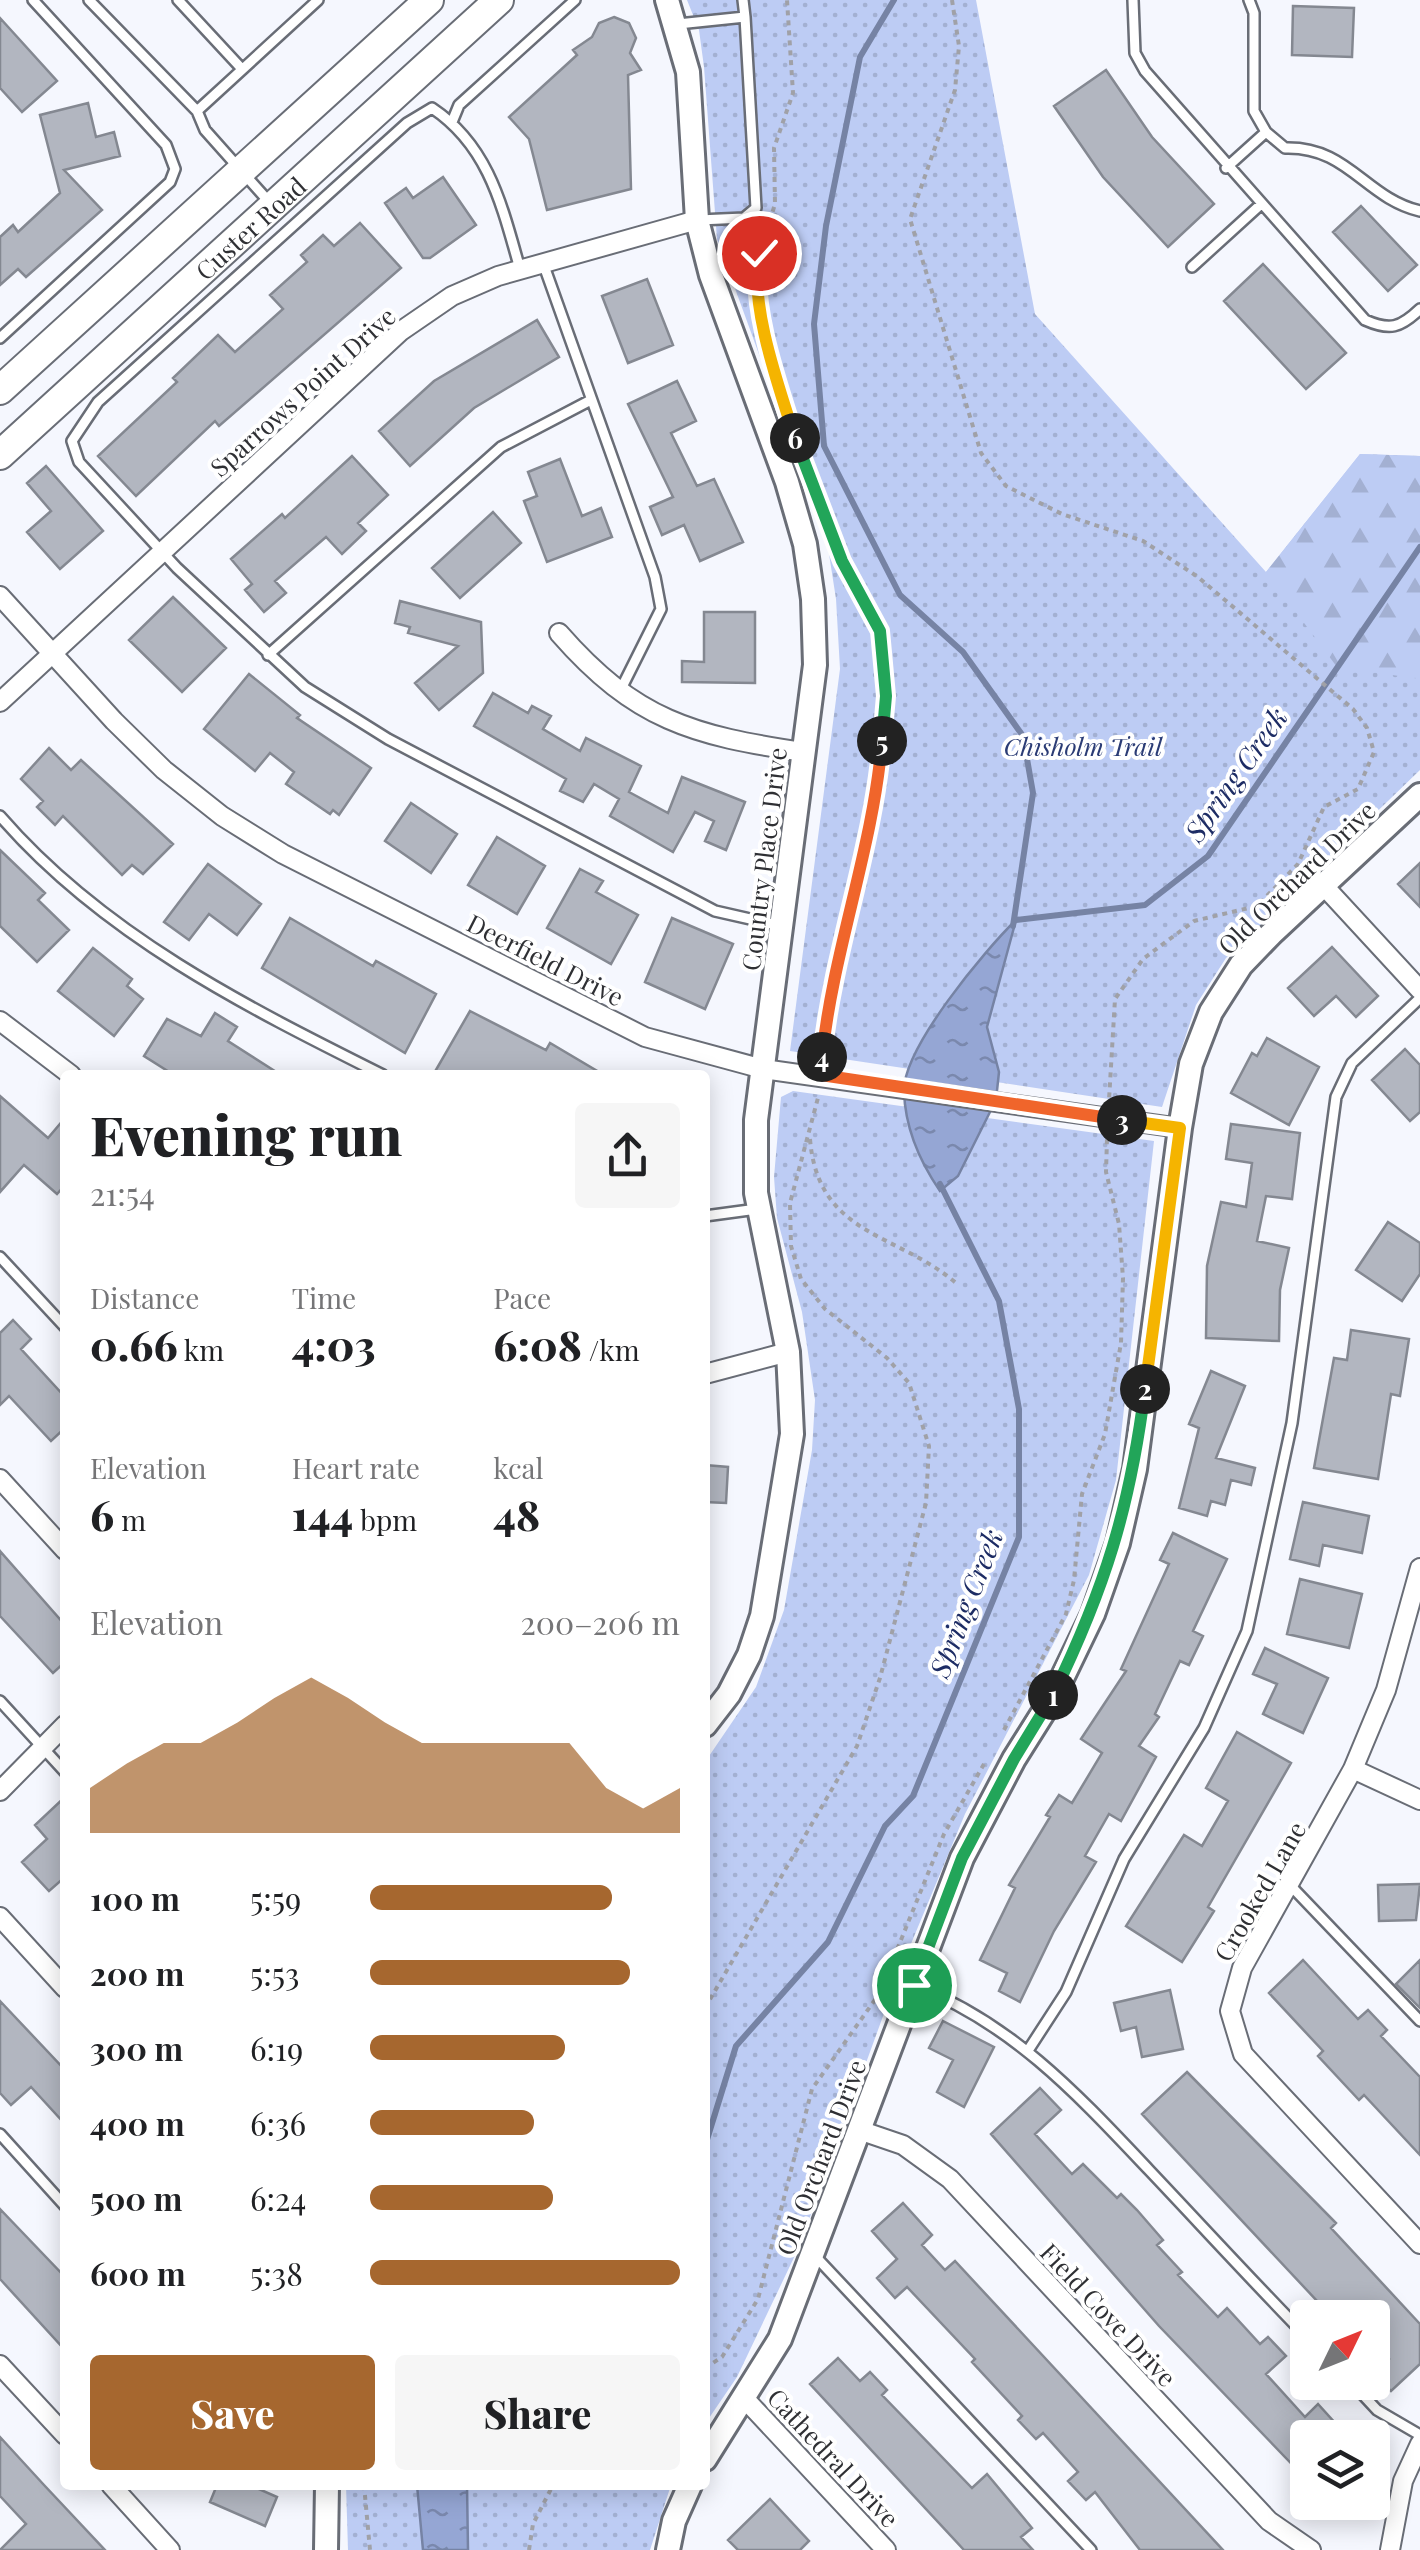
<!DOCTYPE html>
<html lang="en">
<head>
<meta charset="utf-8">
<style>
	:root { --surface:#fff; --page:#f6f6f6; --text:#202124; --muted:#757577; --accent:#a6672f }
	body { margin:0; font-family:"Playfair Display",serif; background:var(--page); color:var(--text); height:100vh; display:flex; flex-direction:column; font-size:38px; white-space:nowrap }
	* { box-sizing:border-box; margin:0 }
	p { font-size:32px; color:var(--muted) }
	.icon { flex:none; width:55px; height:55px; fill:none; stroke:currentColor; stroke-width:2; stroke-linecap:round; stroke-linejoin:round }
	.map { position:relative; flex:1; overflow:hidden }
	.drawer { position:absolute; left:60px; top:1070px; width:650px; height:1420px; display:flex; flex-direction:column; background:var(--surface); border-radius:10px; box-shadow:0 5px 25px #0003 }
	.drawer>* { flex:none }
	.needle { width:65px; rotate:47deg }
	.controls { position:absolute; left:1290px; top:2300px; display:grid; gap:20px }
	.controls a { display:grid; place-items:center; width:100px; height:100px; border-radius:10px; background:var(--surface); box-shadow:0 5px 25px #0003; font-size:50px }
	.pin { position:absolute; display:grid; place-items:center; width:85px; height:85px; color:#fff; margin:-42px; border:5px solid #fff; border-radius:50%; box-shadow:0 2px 10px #0007 }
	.km { position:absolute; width:50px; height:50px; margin:-25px; border-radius:50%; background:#222; color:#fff; font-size:28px; line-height:50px; text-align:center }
	.round { display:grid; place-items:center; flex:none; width:105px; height:105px; border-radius:10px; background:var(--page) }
	.overview { display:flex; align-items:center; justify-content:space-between; height:170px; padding:0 30px }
	h1 { font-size:55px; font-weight:800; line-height:75px }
	.figures { display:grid; grid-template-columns:repeat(3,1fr); gap:15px; height:170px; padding:10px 30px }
	.figures div { display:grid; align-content:center }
	.figures b { font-size:42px; font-weight:800 }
	.figures small { font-size:28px; font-weight:400 }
	.figures p { font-size:28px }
	.chart { height:280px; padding:20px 30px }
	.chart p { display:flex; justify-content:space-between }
	.chart svg { width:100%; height:180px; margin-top:10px; fill:var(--accent); opacity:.7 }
	.button { display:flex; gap:20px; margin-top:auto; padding:20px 30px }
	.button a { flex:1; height:115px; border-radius:10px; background:var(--accent); color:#fff; font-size:40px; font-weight:800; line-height:115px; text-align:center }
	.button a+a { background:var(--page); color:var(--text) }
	ul { padding:0 30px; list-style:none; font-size:32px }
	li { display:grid; grid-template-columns:160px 120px 1fr; align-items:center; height:75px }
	li i { height:25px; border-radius:12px; background:var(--accent) }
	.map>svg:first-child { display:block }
	.grass { fill:url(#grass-dots) }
	.forest { fill:url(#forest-firs) }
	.water { fill:url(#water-ripples); stroke:#7683a4; stroke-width:2.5 }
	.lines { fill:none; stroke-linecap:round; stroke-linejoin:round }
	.stream { stroke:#7683a4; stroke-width:6 }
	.building { fill:#b2b6c0; stroke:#848891; stroke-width:2.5 }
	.service-casing { stroke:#696d76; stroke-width:14 }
	.minor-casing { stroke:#696d76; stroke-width:22 }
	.tertiary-casing { stroke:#696d76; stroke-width:28 }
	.primary-casing { stroke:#696d76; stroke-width:32 }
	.path { stroke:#a0a1a7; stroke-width:4; stroke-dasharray:5 5; stroke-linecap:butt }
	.service { stroke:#fff; stroke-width:9 }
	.minor { stroke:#fff; stroke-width:18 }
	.tertiary { stroke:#fff; stroke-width:22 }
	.primary { stroke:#fff; stroke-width:28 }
	.split-1-casing { stroke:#fff; stroke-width:20 }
	.split-2-casing { stroke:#fff; stroke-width:20 }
	.split-3-casing { stroke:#fff; stroke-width:20 }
	.split-4-casing { stroke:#fff; stroke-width:20 }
	.split-5-casing { stroke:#fff; stroke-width:20 }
	.split-6-casing { stroke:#fff; stroke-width:20 }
	.split-7-casing { stroke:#fff; stroke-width:20 }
	.split-1 { stroke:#22a559; stroke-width:12 }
	.split-2 { stroke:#22a559; stroke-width:12 }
	.split-3 { stroke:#f5b400; stroke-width:12 }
	.split-4 { stroke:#f0652b; stroke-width:12 }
	.split-5 { stroke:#f0652b; stroke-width:12 }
	.split-6 { stroke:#22a559; stroke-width:12 }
	.split-7 { stroke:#f5b400; stroke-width:12 }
	.labels { text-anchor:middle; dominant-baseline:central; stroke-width:8; stroke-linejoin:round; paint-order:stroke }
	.street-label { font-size:25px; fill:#2f3034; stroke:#fff }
	.park-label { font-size:25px; font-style:italic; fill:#2b3c75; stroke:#fff }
	.water-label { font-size:28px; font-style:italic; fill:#1d2c64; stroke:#fff }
</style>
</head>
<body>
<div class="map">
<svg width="1420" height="2550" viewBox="0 0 1420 2550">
	<defs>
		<pattern id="grass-dots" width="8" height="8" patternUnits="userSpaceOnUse" patternTransform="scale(2.5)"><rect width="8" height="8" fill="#bdccf4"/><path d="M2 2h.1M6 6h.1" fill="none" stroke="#a3b0d2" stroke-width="1.8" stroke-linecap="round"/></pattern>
		<pattern id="forest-firs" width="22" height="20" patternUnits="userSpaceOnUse" patternTransform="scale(2.5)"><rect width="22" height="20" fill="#bdccf4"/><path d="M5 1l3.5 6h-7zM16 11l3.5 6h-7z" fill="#a3b0d2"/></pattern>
		<pattern id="water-ripples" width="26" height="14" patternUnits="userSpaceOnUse" patternTransform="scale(2.5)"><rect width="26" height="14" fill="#95a6d4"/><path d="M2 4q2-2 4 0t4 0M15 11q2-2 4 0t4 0" fill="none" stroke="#7a88ad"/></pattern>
	</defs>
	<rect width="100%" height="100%" fill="#f5f7fe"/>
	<!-- grass -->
	<path class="grass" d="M687 0H976L1035 314 1266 572 1360 454 1420 456V770L1226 958 1196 1005 1162 1107 790 1051 840 669 836 599 827 541 717 239 704 67 699 30Z
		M793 1091 1154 1141 1116 1480 1089 1575 965 1814 898 1975 799 2247 737 2377 705 2424V1762L756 1687 784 1610 812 1450 815 1400 802 1312 777 1218 774 1177 781 1097Z
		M346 2485H671L650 2550H348Z"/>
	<!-- forest -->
	<path class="forest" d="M1360 454 1420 456V679L1337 667 1266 572Z"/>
	<!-- water -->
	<path class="water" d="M1016 920 987 1027 999 1072 996 1100 958 1176 940 1191C920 1162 905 1127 904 1091 903 1048 985 950 1016 920Z
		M417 2485H467L468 2550H423Z"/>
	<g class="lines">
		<!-- stream -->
		<path class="stream" d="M894 0 860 57 826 226 814 324 824 446 900 595 963 652 1023 736 1033 793 1013 926
			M1016 920 1145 905 1208 856 1420 547
			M705 2146 736 2046 828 1942 885 1826 913 1796 1019 1537V1409L999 1301 940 1184"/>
	</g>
	<!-- building -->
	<path class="building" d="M1293 6 1354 8 1352 57 1292 55Z
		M614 17 629 23 636 38 630 53 641 70 628 75 631 189 547 210 529 139 509 117 577 55 573 50 592 37 599 23Z
		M0 18 57 81 22 112 0 88Z
		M1106 70 1152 137 1214 204 1168 247 1103 177 1054 106Z
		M88 103 96 137 114 132 120 156 64 170 102 210 26 277 18 269 0 285V237L13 225 18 232 60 193 40 115Z
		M443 177 476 225 430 258H423L385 203 406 188 413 198Z
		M1361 206 1417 265 1388 291 1333 232Z
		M360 223 401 268 219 426 215 421 136 496 98 456 177 382 173 378 218 335 235 352 283 309 270 295 307 262 301 255 323 235 334 246Z
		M1263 264 1346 353 1306 389 1224 301Z
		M647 279 673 345 628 363 602 296Z
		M537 320 559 357 474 408 410 466 379 431 434 381Z
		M677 381 696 421 671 433 697 486 714 479 743 542 700 561 684 525 662 535 650 507 673 497 628 404Z
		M352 456 388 495 358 523 366 531 342 554 326 537 275 581 286 593 264 612 245 590 252 584 231 559 282 514 285 518Z
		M560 459 582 516 601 508 612 537 547 562 524 501 537 496 528 472Z
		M46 466 103 531 60 569 27 532 51 511 27 483Z
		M493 512 521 543 460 598 432 568Z
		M173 597 226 648 182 692 129 640Z
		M400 601 481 622 483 673 439 710 415 683 458 646 408 633 410 627 395 623Z
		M704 612H755V683L682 682V661L704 662Z
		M249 674 300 715 297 718 371 768 339 815 333 810 330 814 286 784 294 772 270 753 255 771 204 729Z
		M493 693 528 713 532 706 551 716 543 729 580 751 586 738 641 766 629 792 668 813 682 777 745 802 726 850 705 841 714 821 695 812 673 852 610 816 619 799 594 784 583 802 560 791 566 779 474 726Z
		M49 748 71 770 81 760 173 844 143 874 132 865 122 875 63 816 55 825 37 807 43 801 21 779Z
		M411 803 457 834 431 873 385 841Z
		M497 837 545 866 517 914 468 885Z
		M0 850 45 893 38 900 69 930 37 962 0 926Z
		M1420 863V907L1398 884Z
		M208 864 261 904 237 935 209 914 189 940 164 922Z
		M580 869 603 881 596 892 638 915 611 964 547 928Z
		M290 918 373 966 376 961 436 994 405 1053 262 968Z
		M672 918 733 944 705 1009 645 982Z
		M1332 947 1378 996 1356 1017 1336 996 1314 1016 1288 988Z
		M93 948 132 979 127 986 143 999 114 1036 58 991Z
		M470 1011 546 1050 550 1043 604 1075H433Z
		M215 1013 237 1027 228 1041 281 1075H174L144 1056 167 1019 201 1036Z
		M1267 1038 1319 1067 1289 1125 1231 1093 1252 1053 1257 1056Z
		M1405 1049 1420 1065V1112L1410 1121 1372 1080Z
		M0 1096 48 1138 65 1118V1185L57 1194 24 1165 0 1192Z
		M1231 1124 1300 1133 1292 1199 1266 1196 1257 1241 1289 1248 1280 1290 1279 1341 1206 1338 1207 1266 1221 1202 1246 1207 1252 1163 1226 1159Z
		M1388 1222 1420 1243V1274L1402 1301 1356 1270Z
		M13 1320 31 1339 21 1349 65 1397V1428L51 1441 9 1396 0 1405V1333Z
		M1351 1330 1409 1339 1400 1396 1391 1394 1378 1479 1314 1468 1334 1358 1347 1360Z
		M1211 1371 1245 1386 1216 1458 1255 1468 1251 1485 1231 1480 1225 1505 1211 1501 1207 1516 1179 1508 1199 1428 1189 1424Z
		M705 1465 728 1467 726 1503 705 1502Z
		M1303 1502 1369 1516 1362 1553 1323 1545 1319 1566 1290 1559Z
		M1173 1533 1227 1559 1193 1631 1203 1636 1189 1665 1180 1661 1155 1714 1159 1717 1139 1746 1156 1757 1121 1821 1109 1814 1085 1856 1096 1862 1054 1931 1020 2002 999 1991 1007 1973 980 1960 1015 1888 1009 1885 1050 1817 1046 1815 1059 1795 1072 1803 1102 1753 1081 1739 1126 1671 1121 1669 1169 1564 1160 1560Z
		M0 1551 65 1625V1662L53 1673 0 1616Z
		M1300 1579 1362 1594 1349 1648 1287 1634Z
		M1265 1648 1328 1678 1303 1733 1263 1714 1277 1684 1253 1674Z
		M1237 1732 1291 1763 1208 1907 1214 1911 1182 1962 1126 1926 1184 1835 1202 1846 1228 1801 1206 1788Z
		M65 1797V1877L49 1891 22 1862 47 1839 35 1825Z
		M1420 1884 1416 1920 1379 1921 1378 1885Z
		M1303 1960 1358 2019 1368 2010 1387 2030 1381 2036 1420 2077V2155L1364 2095 1359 2100 1318 2056 1323 2051 1269 1993Z
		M1420 1960V2008L1396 1984Z
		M1170 1990 1183 2049 1142 2057 1136 2027 1121 2031 1114 2003Z
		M0 2001 65 2070V2124L31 2087 11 2105 0 2093Z
		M943 2021 994 2047 964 2107 937 2092 953 2060 929 2048Z
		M1187 2072 1336 2223 1331 2228 1420 2324V2364L1391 2391 1374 2373 1389 2359 1372 2342V2318H1333L1142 2114Z
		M1040 2088 1061 2110 1035 2134 1072 2174 1083 2164 1117 2198 1121 2194 1137 2210 1163 2240 1157 2245 1182 2272 1178 2275 1218 2317 1227 2308 1260 2344 1268 2337 1286 2356 1266 2374 1305 2417 1318 2404 1336 2424 1321 2438H1308V2481L1159 2326 991 2134Z
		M903 2203 932 2235 922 2245 945 2270 955 2261 1223 2550H1140L1095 2492 1086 2500 1068 2481 1078 2472 1043 2433 1036 2439 1018 2420 1022 2416 972 2362 975 2359 907 2287 895 2298 877 2278 897 2259 872 2231Z
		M0 2209 65 2277V2350L0 2279Z
		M838 2358 860 2381 870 2372 887 2390 882 2395 972 2488 987 2474 1032 2528 1021 2537 1033 2550H964L810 2384Z
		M0 2437 44 2485 105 2550H0L26 2524 0 2496Z
		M217 2485H250L277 2497 265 2526 210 2502Z
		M770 2499 809 2541 800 2550H738L728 2540Z"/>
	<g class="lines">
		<!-- service casing -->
		<g class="service-casing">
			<path id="service" d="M89 0 197 111
				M178 0 242 69
				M743 0 745 17
				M1133 0 1135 53 1145 71 1365 320C1390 331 1400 328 1420 309
				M1249 0 1254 13V111L1266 132 1285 148C1348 146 1365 198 1420 211
				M678 24 745 17 756 208 744 218 699 220
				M452 122 459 105 575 0
				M1226 168 1266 132
				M271 204 205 130 197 111 318 0
				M543 263 655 577 661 609 620 691
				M1192 267 1259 206
				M520 269C502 206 489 146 432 108L407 123 98 402 72 441 79 462 177 568 305 687 388 739 715 911 781 926
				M0 338 170 182 175 169 166 145 33 0
				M268 655 501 447 589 401
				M0 816C103 935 245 1006 383 1075
				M705 1216 757 1209
				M0 1257 65 1327
				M0 1701 65 1772
				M1290 1885 1420 2021
				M916 1986C1013 2024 1078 2095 1149 2170 1202 2226 1254 2283 1308 2338
				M1029 2049 1066 1992 1124 1859 1204 1728 1247 1631 1292 1423 1336 1097 1352 1063 1420 998
				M0 2134 65 2206
				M816 2257 1091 2550
				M1351 2382 1377 2410 1420 2435"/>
		</g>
		<!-- minor casing -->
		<g class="minor-casing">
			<path id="minor" d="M0 596 114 721 164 770 222 816 283 854 645 1037 763 1069 1180 1128
				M559 633C635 720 693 736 804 752
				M0 702 401 331 452 296 498 276 697 220
				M1324 886 1420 990
				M0 1021 71 1075
				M705 1374 788 1352
				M0 1479 65 1550
				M1420 1568 1386 1690 1353 1769 1242 1968 1230 2011 1243 2054 1420 2244
				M1353 1769 1420 1800
				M0 1791 65 1725
				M0 1917 65 1988
				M859 2130 903 2145 950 2179 1269 2521 1311 2550
				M0 2365 65 2435
				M745 2399 886 2550
				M111 2485 170 2550
				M1390 2550 1403 2481 1420 2444"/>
		</g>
		<!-- tertiary casing -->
		<g class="tertiary-casing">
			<path id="tertiary" d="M667 0 688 72 697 220 711 275 787 482 805 544 813 599 815 665 756 1120V1193L788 1352 792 1434 762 1616 749 1655 729 1694 705 1725
				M705 2459 780 2339 962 1858 1014 1759 1053 1697 1093 1614 1118 1543 1135 1469 1180 1128 1191 1064 1211 1012 1241 965 1271 934 1420 795
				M326 2550 327 2485
				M668 2550 674 2521 690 2485"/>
		</g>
		<!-- primary casing -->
		<g class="primary-casing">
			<g id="primary">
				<path d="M0 390 429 0"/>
				<path id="s1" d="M0 455 499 0"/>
			</g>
		</g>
		<!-- path -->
		<path class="path" d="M952 0 959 46 955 90 910 219 981 453 1006 486 1062 514 1143 541 1198 577 1353 709 1367 728 1374 752 1358 789 1324 807 1298 864 1257 906 1194 921 1143 959 1115 999 1109 1100
			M785 406 757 287V262L775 204 774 148 793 93 787 0
			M808 471 842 561 880 631 886 696 879 779 864 863 829 995 822 1059
			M810 1139C818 1236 896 1232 956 1283
			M1004 1730 1066 1614 1074 1580 1082 1494 1105 1434 1121 1343 1123 1278 1119 1224 1106 1172 1107 1139
			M705 2008 857 1746 880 1678 926 1503 929 1446 909 1383 887 1358 825 1309 801 1279 791 1246 790 1203 819 1094
			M705 2368 722 2357 758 2299 812 2089 879 1994 944 1834 984 1764
			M364 2485 370 2550
			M529 2550 533 2524 553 2485"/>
		<!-- service -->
		<use href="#service" class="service"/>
		<!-- minor -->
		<use href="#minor" class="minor"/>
		<!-- tertiary -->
		<use href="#tertiary" class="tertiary"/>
		<!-- primary -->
		<use href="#primary" class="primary"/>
	</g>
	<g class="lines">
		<!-- split-1 casing -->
		<g class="split-1-casing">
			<path id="split-1" d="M914 1985 962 1858 1014 1759 1053 1695"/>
		</g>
		<!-- split-2 casing -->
		<g class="split-2-casing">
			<path id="split-2" d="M1053 1695C1105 1588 1130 1508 1145 1389"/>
		</g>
		<!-- split-3 casing -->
		<g class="split-3-casing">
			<path id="split-3" d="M1122 1120 1180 1128 1145 1389"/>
		</g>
		<!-- split-4 casing -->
		<g class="split-4-casing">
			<path id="split-4" d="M822 1057 821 1075 1122 1120"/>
		</g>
		<!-- split-5 casing -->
		<g class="split-5-casing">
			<path id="split-5" d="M822 1057C833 950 873 849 882 741"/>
		</g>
		<!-- split-6 casing -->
		<g class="split-6-casing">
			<path id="split-6" d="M795 438 842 561 880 631 886 696 882 741"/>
		</g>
		<!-- split-7 casing -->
		<g class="split-7-casing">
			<path id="split-7" d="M759 253C749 305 779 387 795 438"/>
		</g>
		<!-- split-1 -->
		<use href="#split-1" class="split-1"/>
		<!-- split-2 -->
		<use href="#split-2" class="split-2"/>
		<!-- split-3 -->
		<use href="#split-3" class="split-3"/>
		<!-- split-4 -->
		<use href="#split-4" class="split-4"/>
		<!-- split-5 -->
		<use href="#split-5" class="split-5"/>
		<!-- split-6 -->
		<use href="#split-6" class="split-6"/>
		<!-- split-7 -->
		<use href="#split-7" class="split-7"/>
	</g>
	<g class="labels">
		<!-- street labels -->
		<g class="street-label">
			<text stroke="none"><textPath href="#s1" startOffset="338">Custer Road</textPath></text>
			<text transform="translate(302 391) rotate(-42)">Sparrows Point Drive</text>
			<text transform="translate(763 859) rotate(-83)">Country Place Drive</text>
			<text transform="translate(1296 877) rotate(-44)">Old Orchard Drive</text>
			<text transform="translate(546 959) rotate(27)">Deerfield Drive</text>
			<text transform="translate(1259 1891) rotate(-60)">Crooked Lane</text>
			<text transform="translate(820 2157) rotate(-69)">Old Orchard Drive</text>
			<text transform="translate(1109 2314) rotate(47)">Field Cove Drive</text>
			<text transform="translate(834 2457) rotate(47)">Cathedral Drive</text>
		</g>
		<!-- park labels -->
		<g class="park-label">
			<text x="1083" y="745">Chisholm Trail</text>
		</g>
		<!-- water labels -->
		<g class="water-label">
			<text transform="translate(1235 774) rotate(-55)">Spring Creek</text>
			<text transform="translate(965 1603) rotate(-69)">Spring Creek</text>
		</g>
	</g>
</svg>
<div class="controls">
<a><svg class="needle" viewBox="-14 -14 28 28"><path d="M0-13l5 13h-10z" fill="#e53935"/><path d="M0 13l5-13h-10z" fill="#757577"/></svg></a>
<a><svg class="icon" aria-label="layers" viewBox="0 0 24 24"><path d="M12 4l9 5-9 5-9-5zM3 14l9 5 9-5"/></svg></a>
</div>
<div class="pin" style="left:914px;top:1985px;background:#1e9e55"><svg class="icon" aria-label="arrive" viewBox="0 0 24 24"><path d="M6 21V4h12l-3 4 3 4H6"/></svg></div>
<div class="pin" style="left:759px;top:253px;background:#d93025"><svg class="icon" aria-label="check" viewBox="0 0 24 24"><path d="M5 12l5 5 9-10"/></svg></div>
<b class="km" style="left:1053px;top:1695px">1</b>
<b class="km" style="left:1145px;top:1389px">2</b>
<b class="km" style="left:1122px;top:1120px">3</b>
<b class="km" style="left:822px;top:1057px">4</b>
<b class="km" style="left:882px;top:741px">5</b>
<b class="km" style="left:795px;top:438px">6</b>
<section class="drawer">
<div class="overview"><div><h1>Evening run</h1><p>21:54</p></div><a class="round"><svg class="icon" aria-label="share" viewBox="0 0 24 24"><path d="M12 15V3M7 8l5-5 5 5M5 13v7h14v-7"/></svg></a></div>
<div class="figures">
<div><p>Distance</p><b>0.66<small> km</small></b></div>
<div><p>Time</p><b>4:03</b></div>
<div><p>Pace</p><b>6:08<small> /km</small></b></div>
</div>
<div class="figures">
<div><p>Elevation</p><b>6<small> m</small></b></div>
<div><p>Heart rate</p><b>144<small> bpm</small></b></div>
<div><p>kcal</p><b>48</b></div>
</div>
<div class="chart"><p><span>Elevation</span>200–206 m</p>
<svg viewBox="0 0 160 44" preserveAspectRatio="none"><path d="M0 44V33L10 27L20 22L30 22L40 17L50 11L60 6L70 11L80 17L90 22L100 22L110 22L120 22L130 22L140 33L150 38L160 33V44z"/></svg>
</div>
<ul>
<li><b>100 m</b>5:59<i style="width:78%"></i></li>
<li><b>200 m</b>5:53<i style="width:84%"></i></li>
<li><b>300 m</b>6:19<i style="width:63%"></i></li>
<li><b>400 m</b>6:36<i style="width:53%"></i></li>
<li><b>500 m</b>6:24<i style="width:59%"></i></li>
<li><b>600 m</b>5:38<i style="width:100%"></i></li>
</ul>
<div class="button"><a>Save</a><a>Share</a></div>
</section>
</div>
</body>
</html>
